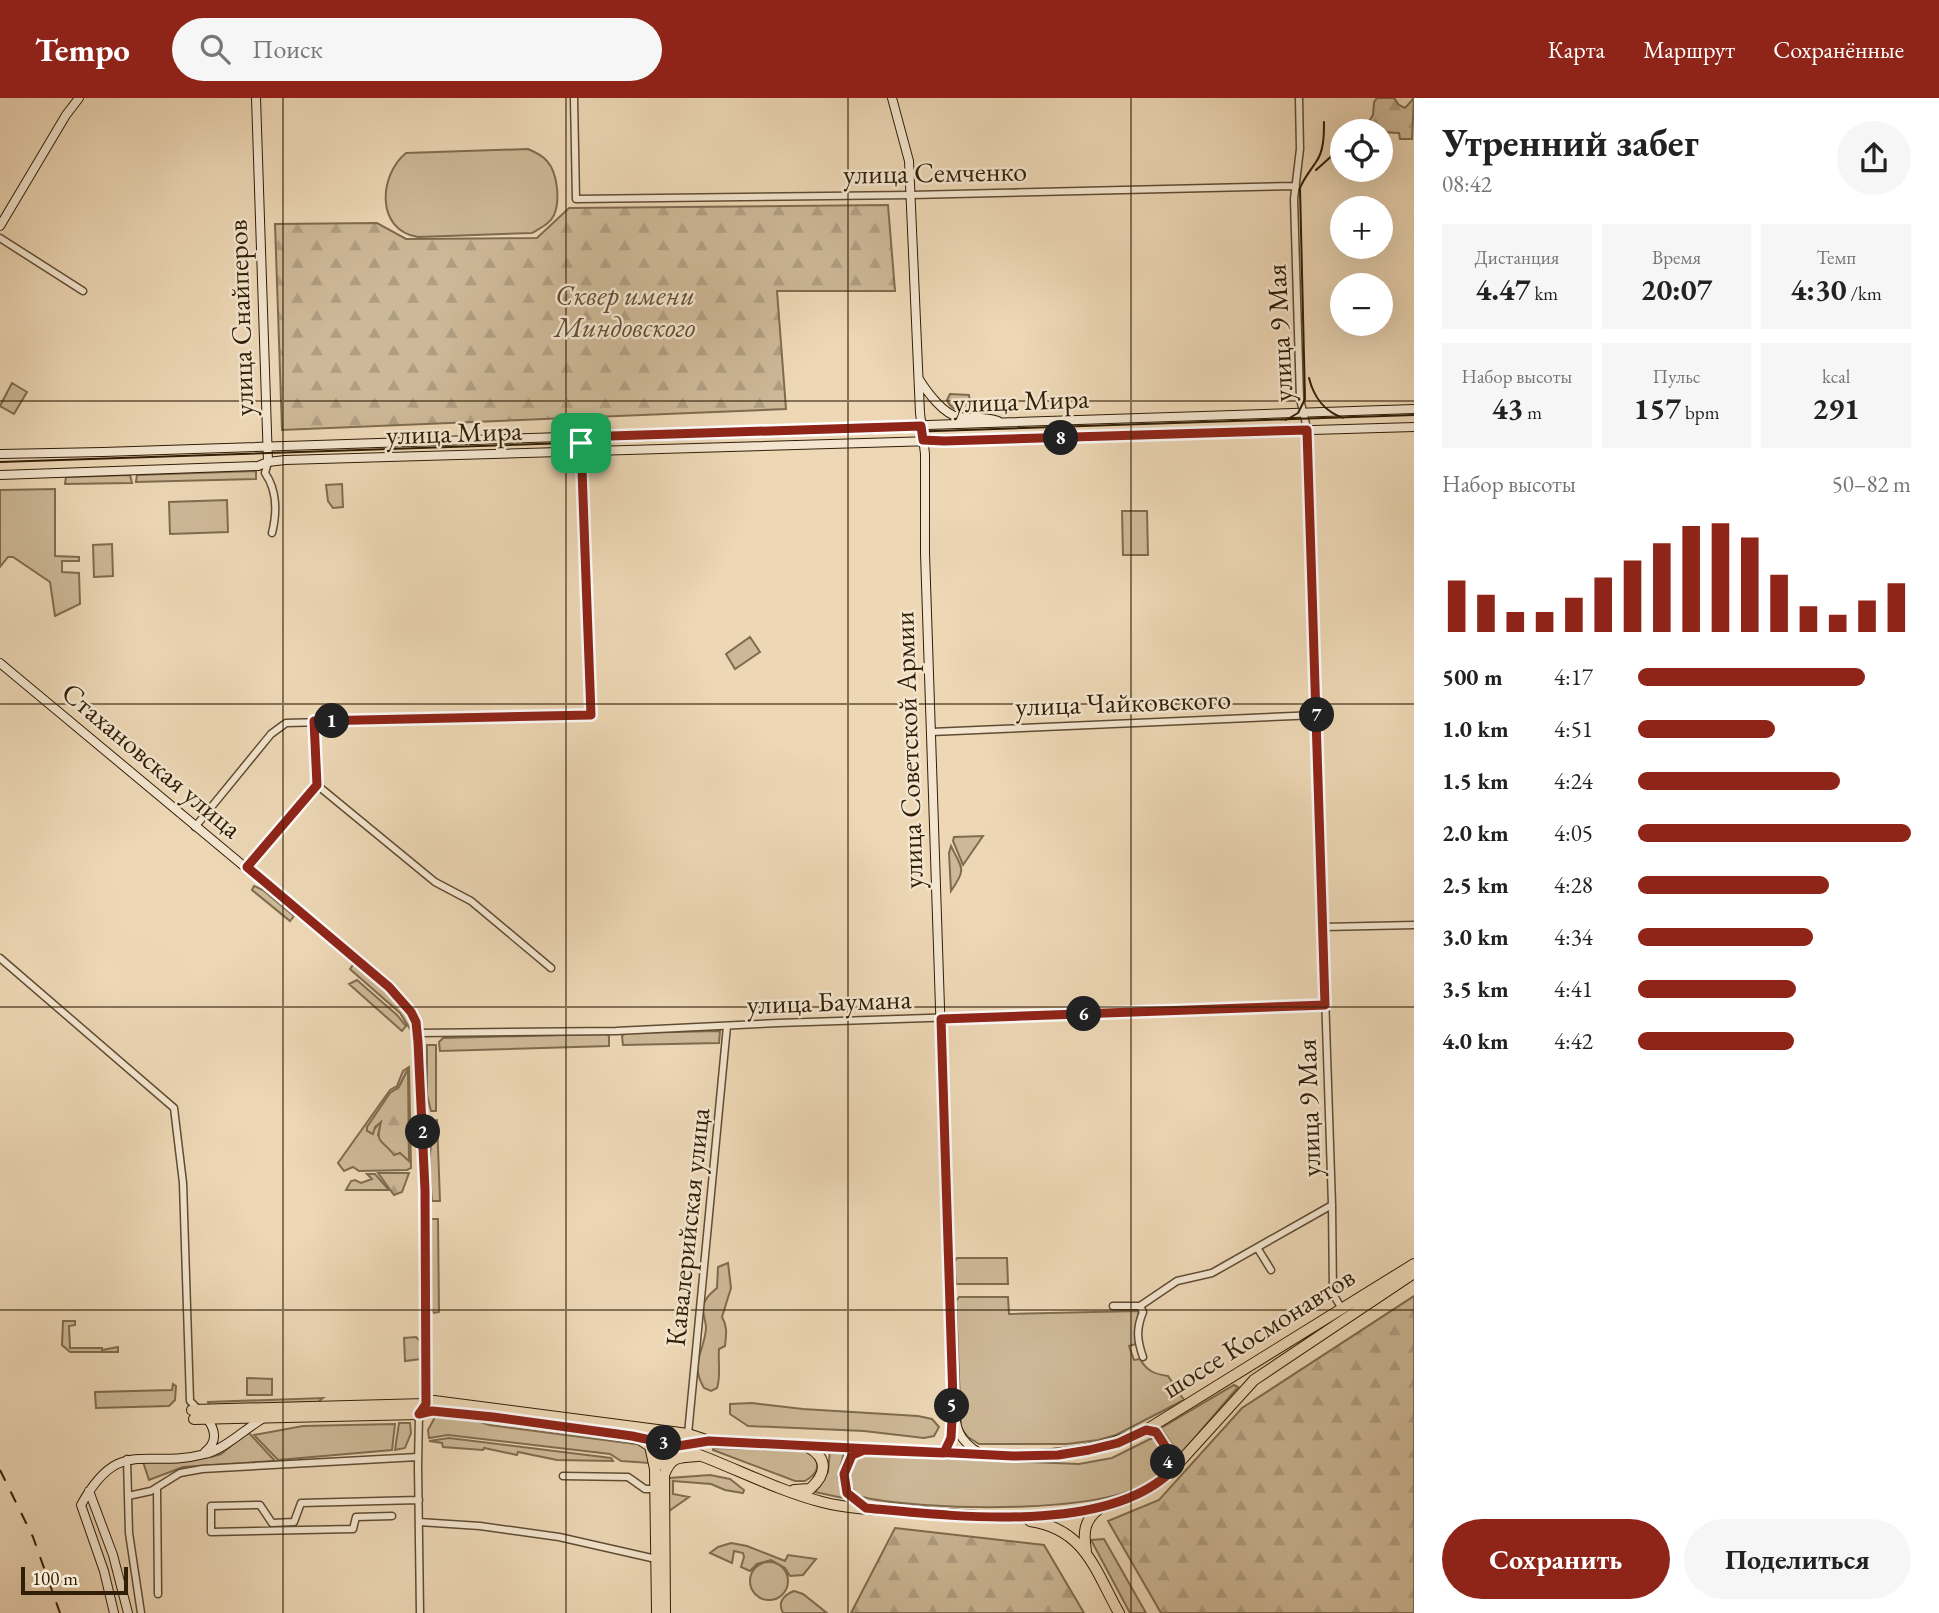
<!DOCTYPE html>
<html lang="ru">
<head>
<meta charset="utf-8">
<style>
	:root { --surface:#fff; --page:#f6f6f6; --text:#222; --muted:#767676; --accent:#8f2418 }
	body { margin:0; font-family:"EB Garamond",serif; background:var(--page); color:var(--text); height:100vh; display:flex; flex-direction:column; font-size:26px; white-space:nowrap }
	* { box-sizing:border-box; margin:0 }
	p { font-size:23px; color:var(--muted) }
	.icon { flex:none; width:38px; height:38px; fill:none; stroke:currentColor; stroke-width:2; stroke-linecap:round; stroke-linejoin:round }
	.map { position:relative; flex:1; overflow:hidden }
	.panel { display:flex; flex-direction:column; background:var(--surface); width:525px }
	.panel>* { flex:none }
	.tools { position:absolute; left:1330px; top:21px; display:grid; gap:14px }
	.tools a { display:grid; place-items:center; width:63px; height:63px; border-radius:50%; background:var(--surface); box-shadow:0 7px 28px #0002; font-size:35px }
	.scale { position:absolute; left:21px; bottom:18px; width:107px; box-sizing:border-box; padding-left:7px; border:4px solid #311e06; border-top:0; font-size:19px; line-height:24px; white-space:nowrap; color:#311e06; -webkit-text-stroke:5px #f3e5cf; paint-order:stroke }
	.pin { position:absolute; display:grid; place-items:center; width:60px; height:60px; color:#fff; margin:-30px; border-radius:14px; box-shadow:0 4px 10px #0006 }
	.km { position:absolute; width:35px; height:35px; margin:-18px; border-radius:50%; background:#222; color:#fff; font-size:19px; line-height:35px; text-align:center }
	.round { display:grid; place-items:center; flex:none; width:74px; height:74px; border-radius:37px; background:var(--page) }
	.summary { display:flex; align-items:center; justify-content:space-between; height:119px; padding:0 28px }
	h1 { font-size:38px; font-weight:700; line-height:52px }
	.stats { display:grid; grid-template-columns:repeat(3,1fr); gap:10px; height:119px; padding:7px 28px }
	.stats div { display:grid; align-content:center; border-radius:0px; background:var(--page); text-align:center }
	.stats b { font-size:30px; font-weight:700 }
	.stats small { font-size:19px; font-weight:400 }
	.stats p { font-size:19px }
	.chart { height:196px; padding:14px 28px }
	.chart p { display:flex; justify-content:space-between }
	.chart svg { width:100%; height:126px; margin-top:7px; stroke:var(--accent); stroke-width:6 }
	.cta { display:flex; gap:14px; margin-top:auto; padding:14px 28px }
	.cta a { flex:1; height:80px; border-radius:42px; background:var(--accent); color:#fff; font-size:28px; font-weight:700; line-height:80px; text-align:center }
	.cta a+a { background:var(--page); color:var(--text) }
	ul { padding:0 28px; list-style:none; font-size:23px }
	li { display:grid; grid-template-columns:112px 84px 1fr; align-items:center; height:52px }
	li i { height:18px; border-radius:9px; background:var(--accent) }
	header { display:flex; align-items:center; gap:42px; box-sizing:border-box; height:98px; padding:0 35px; background:var(--accent); color:#fff }
	header strong { font-size:33px }
	nav { display:flex; gap:38px; margin-inline-start:auto; font-size:24px }
	.search { width:490px; height:63px; background:var(--page); display:flex; align-items:center; gap:18px; box-sizing:border-box; padding:0 24px; border-radius:38px; color:var(--muted); font-size:26px }
	main { display:flex; flex:1; min-height:0 }
	.map>svg:first-child { display:block }
	.green { fill:#cdb897; stroke:#7f6b4e; stroke-width:2; fill-rule:evenodd }
	.forest { fill:url(#forest-firs); stroke:#7f6b4e; stroke-width:2 }
	.lines { fill:none; stroke-linecap:round; stroke-linejoin:round }
	.street-casing { stroke:#604c32; stroke-width:9 }
	.secondary-casing { stroke:#311e06; stroke-width:10 }
	.primary-casing { stroke:#311e06; stroke-width:12 }
	.street { stroke:#f3e5cf; stroke-width:6 }
	.secondary { stroke:#f3e5cf; stroke-width:8 }
	.primary { stroke:#edd7b5; stroke-width:10 }
	.tram { stroke:#311e06; stroke-width:2 }
	.rail { stroke:#311e06; stroke-width:2; stroke-dasharray:12 12; stroke-linecap:butt }
	.route-casing { stroke:#fff; stroke-width:14 }
	.route { stroke:#8f2418; stroke-width:9 }
	.grid { fill:none; stroke:#311e06; stroke-width:2; stroke-opacity:0.55 }
	.labels { text-anchor:middle; dominant-baseline:central; stroke-width:5; stroke-linejoin:round; paint-order:stroke }
	.street-label { font-size:28px; fill:#311e06; stroke:#f3e5cf }
	.park-label { font-size:28px; font-style:italic; fill:#604c32; stroke:#f3e5cf }
</style>
</head>
<body>
<header>
<strong>Tempo</strong>
<div class="search"><svg class="icon" aria-label="search" viewBox="0 0 24 24"><circle cx="10" cy="10" r="6"/><path d="M15 15l6 6"/></svg>Поиск</div>
<nav><a>Карта</a><a>Маршрут</a><a>Сохранённые</a></nav>
</header>
<main>
<div class="map">
<svg width="1414" height="1515" viewBox="0 0 1414 1515">
	<defs>
		<pattern id="forest-firs" width="22" height="20" patternUnits="userSpaceOnUse" patternTransform="scale(1.75)"><rect width="22" height="20" fill="#cdb897"/><path d="M5 1l3.5 6h-7zM16 11l3.5 6h-7z" fill="#b09e81"/></pattern>
	</defs>
	<rect width="100%" height="100%" fill="#edd7b5"/>
	<filter id="stains"><feTurbulence type="fractalNoise" baseFrequency=".00286" numOctaves="4"/><feColorMatrix values="0 0 0 0 .2 0 0 0 0 .09 0 0 0 0 .02 0 0 0 .5 -.17"/></filter>
	<radialGradient id="worn" r=".72"><stop offset=".6" stop-color="#630" stop-opacity="0"/><stop offset="1" stop-color="#630" stop-opacity=".3"/></radialGradient>
	<!-- green -->
	<path class="green" d="M528 51C535 54 542 57 547 63 558 75 560 103 554 117 550 126 540 130 532 135L418 139C375 132 379 77 406 55Z
		M12 285 27 294 14 316 0 308Z
		M950 296 969 297 971 311C961 312 952 314 947 302Z
		M256 373V381L136 384 137 377Z
		M130 377 132 385 65 386 66 379Z
		M342 386 343 409 333 410 328 403 326 387Z
		M55 391V458L79 459V463H62V474L79 475 80 506 55 518 50 484 13 459H8L0 469V392Z
		M227 402 228 434 170 436 169 404Z
		M1122 413H1147L1148 457H1123Z
		M112 446 113 478 94 479 93 447Z
		M750 539 760 554 735 571 726 556Z
		M983 738 963 767 953 743 954 739Z
		M951 748C962 771 967 770 951 793L949 755Z
		M254 788 263 792 294 818 290 823 252 792Z
		M355 864C371 879 414 907 410 931L400 915 350 871Z
		M357 882 397 917 406 928 402 933 349 886Z
		M720 933 719 945 623 947 622 938 626 935Z
		M606 936 609 938V948L440 953 439 944 443 940Z
		M427 947H436V1013H431L427 997Z
		M409 969 411 1070 407 1072 359 1073 353 1069 344 1073 338 1065 390 992 397 988 403 973ZM407 973 403 1057 398 1054 394 1056 378 1037 382 1022 371 1035 367 1029 399 989Z
		M437 1022 440 1103H432L429 1066 432 1036 435 1035 434 1023Z
		M367 1076H375L389 1092H346L351 1083 355 1082 361 1085 372 1081Z
		M431 1121H438L439 1214 434 1215 430 1209 429 1123Z
		M957 1160H1007L1008 1186H956L954 1164Z
		M728 1165 731 1190 722 1219C728 1229 726 1238 725 1248L719 1251C718 1264 721 1279 717 1290L711 1293 704 1290C689 1266 705 1252 706 1230 706 1223 702 1215 703 1208 705 1200 711 1195 717 1190L718 1169Z
		M959 1199H1008L1009 1216 1139 1213 1135 1230 1136 1246 1129 1248 1134 1262 1140 1261C1147 1273 1154 1276 1168 1278L1184 1302 1116 1337 1098 1342 1067 1346H979L968 1339 961 1330 956 1203Z
		M63 1223H75V1227L69 1228 70 1250H102V1252L118 1249V1254H70L62 1247Z
		M416 1239 420 1243V1261L405 1263 404 1240Z
		M247 1280 272 1281V1297H247Z
		M173 1286 176 1288 175 1302 169 1308 96 1310 95 1294 172 1292Z
		M1234 1287 1238 1289 1176 1362 1173 1348 1161 1330Z
		M323 1300 318 1304 209 1308 208 1304Z
		M752 1305 803 1311 918 1318 932 1321 939 1329 934 1338 924 1340 864 1333 748 1328 730 1316V1306Z
		M435 1319 475 1322 489 1327 643 1347 648 1351 649 1365 621 1363 610 1356 448 1337 429 1340 428 1332Z
		M399 1325H410L411 1335 405 1350 395 1352Z
		M395 1326 392 1352 278 1362 254 1337 303 1328Z
		M248 1334 275 1363 183 1369 149 1382 143 1364 211 1359 221 1356Z
		M449 1340 611 1360 613 1363 557 1362 518 1354 517 1357 484 1350 483 1352 443 1349 442 1345 429 1343Z
		M1150 1341H1154C1161 1347 1164 1356 1163 1365 1154 1423 904 1412 859 1398 845 1386 848 1370 858 1357L1079 1366 1112 1360Z
		M713 1350 811 1353C821 1366 819 1375 805 1383H795L713 1352Z
		M830 1352H844V1355L838 1378 843 1400 815 1394 828 1374Z
		M710 1377 730 1381 744 1392 743 1395 725 1392 711 1386 673 1383V1396L689 1399 669 1413V1380Z
		M1104 1441 1146 1515H1130L1091 1442Z
		M731 1445 747 1448 785 1463 788 1457 816 1461 803 1477 790 1478 785 1470 771 1462 757 1466 750 1473 741 1469 744 1459 743 1455 734 1453 732 1465 710 1455 718 1449Z
		M750 1483a19 19 0 1 1 38 0a19 19 0 1 1-38 0Z
		M794 1493 803 1496 827 1515H783C777 1504 784 1497 794 1493Z"/>
	<!-- forest -->
	<path class="forest" d="M1377 0H1394L1399 7 1405 10 1414 0 1412 41H1400L1399 35 1363 33 1373 17 1374 4Z
		M888 107 895 193H777L786 311 282 332 275 126 377 125 406 141 537 140 569 110Z
		M408 971 409 1063 400 1055 394 1057C382 1040 375 1048 381 1024L375 1029 373 1036 367 1033V1029L390 995 399 989Z
		M378 1075H409L402 1094 394 1097Z
		M1414 1198V1515H1161L1108 1423 1159 1402 1242 1310Z
		M895 1430 1044 1447 1084 1515H851Z"/>
	<g class="lines">
		<!-- street casing -->
		<g class="street-casing">
			<path id="street" d="M574 0 576 101 911 97 1296 88
				M1299 0 1300 51 1294 101 1300 301 1306 326 1332 1107 1333 1196 1342 1211
				M0 140 83 193
				M268 364 265 375C277 392 277 415 272 435
				M314 623 317 687 435 784 471 803 551 870
				M931 634 1317 617
				M195 729 271 636 286 625 591 617 580 339
				M247 770 317 687
				M1323 829 1414 827
				M0 860 174 1010 183 1085 190 1303 199 1312
				M418 935 616 933 778 925 1326 907
				M1258 1151 1271 1172
				M1113 1208H1140L1177 1183 1212 1175 1332 1107
				M1140 1208 1143 1214C1136 1231 1137 1242 1143 1259
				M419 1316 418 1368 420 1515
				M688 1336 727 928
				M127 1361 129 1435 141 1515
				M563 1378 628 1379 645 1391H655
				M157 1390 158 1496
				M128 1398 151 1393 180 1375 202 1371 418 1359
				M392 1418 356 1419 353 1431 211 1434V1408L260 1407 272 1425 294 1424 301 1405 419 1402
				M419 1424 480 1428 559 1439 656 1461"/>
		</g>
		<!-- secondary casing -->
		<g class="secondary-casing">
			<path id="secondary" d="M256 0 268 364
				M892 0 909 63 920 315 925 356V455L953 1304C956 1330 957 1342 981 1356
				M0 128 66 17 79 0
				M919 281C927 294 944 317 959 319 973 321 985 318 998 323
				M0 356 103 354 1414 311
				M0 377 258 368 268 364 285 362 1414 329
				M0 565 389 889 411 914 416 924 418 944 425 1092 426 1306 423 1310
				M205 1318C215 1330 219 1343 205 1354
				M945 1355 951 1340V1318
				M89 1393 113 1457 128 1515
				M114 1515 104 1473 81 1407C120 1337 144 1372 205 1356 225 1351 246 1330 264 1320"/>
		</g>
		<!-- primary casing -->
		<g class="primary-casing">
			<path id="primary" d="M192 1312 426 1306 434 1303 688 1336 709 1343
				M194 1321 419 1316 432 1313 493 1319 657 1343C714 1358 765 1389 822 1404 853 1412 887 1412 918 1414 993 1419 1105 1430 1166 1379L1254 1282 1414 1175
				M1146 1332 1156 1334C1169 1349 1169 1360 1166 1378
				M642 1343 650 1348 655 1371 657 1515
				M863 1352 852 1357 843 1376 847 1395 865 1409
				M655 1371C667 1349 686 1347 709 1343L1013 1358C1063 1357 1100 1353 1146 1332L1414 1166
				M794 1392 810 1391C827 1376 828 1360 808 1349
				M1030 1423C1085 1431 1095 1472 1119 1515
				M1086 1453C1083 1435 1084 1422 1099 1411
				M665 1515 664 1377C671 1358 679 1359 698 1358"/>
		</g>
		<!-- street -->
		<use href="#street" class="street"/>
		<!-- secondary -->
		<use href="#secondary" class="secondary"/>
		<!-- primary -->
		<use href="#primary" class="primary"/>
		<!-- tram -->
		<path class="tram" d="M1316 72 1335 55 1342 53
			M1309 280C1314 300 1324 313 1343 320
			M1286 322 1298 315 1305 301 1300 90C1304 80 1310 73 1316 64 1324 53 1324 37 1324 24
			M0 364 1414 317"/>
		<!-- rail -->
		<path class="rail" d="M0 1372 33 1439 60 1515"/>
	</g>
	<g class="lines">
		<!-- route casing -->
		<g class="route-casing">
			<path id="route" d="M581 345 591 617 314 623 317 687 247 769 389 889 411 914 416 924 418 944 425 1092 426 1306 419 1316 432 1313 493 1319 632 1338 678 1348 709 1343 1013 1358 1058 1357 1089 1352 1118 1345 1146 1332 1156 1334 1167 1351 1169 1361 1166 1378C1098 1436 950 1418 866 1410L847 1395 844 1376 852 1357 864 1352 944 1355 951 1340 953 1304 941 921 1325 907 1307 332 944 343 923 342 921 328 580 339 581 345"/>
		</g>
		<!-- route -->
		<use href="#route" class="route"/>
	</g>
	<!-- grid -->
	<path class="grid" d="M283 0V1515M566 0V1515M848 0V1515M1131 0V1515M0 303H1414M0 606H1414M0 909H1414M0 1212H1414"/>
	<g class="labels">
		<!-- street labels -->
		<g class="street-label">
			<text transform="translate(935 74) rotate(-1)">улица Семченко</text>
			<text transform="translate(240 220) rotate(-92)">улица Снайперов</text>
			<text transform="translate(1279 235) rotate(-93)">улица 9 Мая</text>
			<text transform="translate(1021 302) rotate(-2)">улица Мира</text>
			<text transform="translate(454 334) rotate(-2)">улица Мира</text>
			<text transform="translate(1123 604) rotate(-2)">улица Чайковского</text>
			<text transform="translate(908 652) rotate(-92)">улица Советской Армии</text>
			<text transform="translate(152 662) rotate(40)">Стахановская улица</text>
			<text transform="translate(829 903) rotate(-2)">улица Баумана</text>
			<text transform="translate(1308 1010) rotate(-92)">улица 9 Мая</text>
			<text transform="translate(687 1129) rotate(-84)">Кавалерийская улица</text>
			<text transform="translate(1258 1234) rotate(-32)">шоссе Космонавтов</text>
		</g>
		<!-- park labels -->
		<g class="park-label">
			<text x="625" y="197">Сквер имени<tspan x="625" dy="32">Миндовского</tspan></text>
		</g>
	</g>
	<rect width="100%" height="100%" filter="url(#stains)"/>
	<rect width="100%" height="100%" fill="url(#worn)"/>
</svg>
<div class="tools">
<a><svg class="icon" aria-label="locate" viewBox="0 0 24 24"><circle cx="12" cy="12" r="6"/><path d="M12 2v4M12 18v4M2 12h4M18 12h4"/></svg></a>
<a>+</a>
<a>−</a>
</div>
<div class="scale">100 m</div>
<div class="pin" style="left:581px;top:345px;background:#1e9e55"><svg class="icon" aria-label="arrive" viewBox="0 0 24 24"><path d="M6 21V4h12l-3 4 3 4H6"/></svg></div>
<b class="km" style="left:332px;top:623px">1</b>
<b class="km" style="left:423px;top:1034px">2</b>
<b class="km" style="left:664px;top:1345px">3</b>
<b class="km" style="left:1168px;top:1364px">4</b>
<b class="km" style="left:952px;top:1308px">5</b>
<b class="km" style="left:1084px;top:916px">6</b>
<b class="km" style="left:1317px;top:617px">7</b>
<b class="km" style="left:1061px;top:340px">8</b>
</div>
<section class="panel">
<div class="summary"><div><h1>Утренний забег</h1><p>08:42</p></div><a class="round"><svg class="icon" aria-label="share" viewBox="0 0 24 24"><path d="M12 15V3M7 8l5-5 5 5M5 13v7h14v-7"/></svg></a></div>
<div class="stats">
<div><p>Дистанция</p><b>4.47<small> km</small></b></div>
<div><p>Время</p><b>20:07</b></div>
<div><p>Темп</p><b>4:30<small> /km</small></b></div>
</div>
<div class="stats">
<div><p>Набор высоты</p><b>43<small> m</small></b></div>
<div><p>Пульс</p><b>157<small> bpm</small></b></div>
<div><p>kcal</p><b>291</b></div>
</div>
<div class="chart"><p><span>Набор высоты</span>50–82 m</p>
<svg viewBox="0 0 160 44" preserveAspectRatio="none"><path d="M5 44V26M15 44V31M25 44V37M35 44V37M45 44V32M55 44V25M65 44V19M75 44V13M85 44V7M95 44V6M105 44V11M115 44V24M125 44V35M135 44V38M145 44V33M155 44V27"/></svg>
</div>
<ul>
<li><b>500 m</b>4:17<i style="width:83%"></i></li>
<li><b>1.0 km</b>4:51<i style="width:50%"></i></li>
<li><b>1.5 km</b>4:24<i style="width:74%"></i></li>
<li><b>2.0 km</b>4:05<i style="width:100%"></i></li>
<li><b>2.5 km</b>4:28<i style="width:70%"></i></li>
<li><b>3.0 km</b>4:34<i style="width:64%"></i></li>
<li><b>3.5 km</b>4:41<i style="width:58%"></i></li>
<li><b>4.0 km</b>4:42<i style="width:57%"></i></li>
</ul>
<div class="cta"><a>Сохранить</a><a>Поделиться</a></div>
</section>
</main>
</body>
</html>
